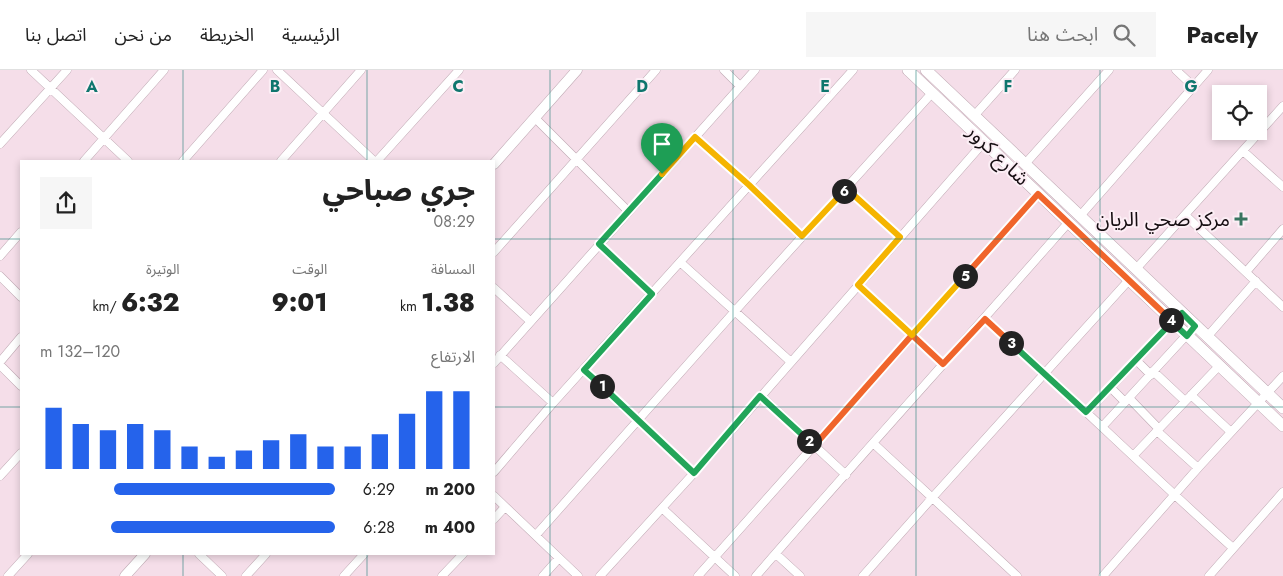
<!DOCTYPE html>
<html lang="ar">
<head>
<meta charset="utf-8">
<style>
	:root { --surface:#fff; --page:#f6f6f6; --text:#222; --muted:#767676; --line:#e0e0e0; --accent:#2563eb }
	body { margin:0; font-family:Jost,"Noto Sans Arabic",sans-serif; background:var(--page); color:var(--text); direction:rtl; height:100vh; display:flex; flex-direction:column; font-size:19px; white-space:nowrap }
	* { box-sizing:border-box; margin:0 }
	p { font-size:16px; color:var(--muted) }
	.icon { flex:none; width:28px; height:28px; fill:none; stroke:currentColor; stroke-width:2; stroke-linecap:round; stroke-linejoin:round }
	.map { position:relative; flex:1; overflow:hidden; direction:ltr }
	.details { position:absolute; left:20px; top:90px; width:475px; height:395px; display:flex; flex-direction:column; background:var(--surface); border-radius:0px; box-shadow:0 2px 8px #0003; direction:rtl }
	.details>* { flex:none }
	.fabs { position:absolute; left:1212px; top:15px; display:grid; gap:10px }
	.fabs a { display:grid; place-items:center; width:55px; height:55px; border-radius:0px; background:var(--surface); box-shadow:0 2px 8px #0003; font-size:25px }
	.pin { position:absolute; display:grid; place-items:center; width:42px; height:42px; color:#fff; margin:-51px -21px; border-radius:50% 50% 50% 0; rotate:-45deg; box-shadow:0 0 5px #0007 }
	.pin .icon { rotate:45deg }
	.km { position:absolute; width:25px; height:25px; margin:-12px; border-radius:50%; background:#222; color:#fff; font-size:14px; line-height:25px; text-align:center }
	.round { display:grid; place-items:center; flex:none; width:52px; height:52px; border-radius:0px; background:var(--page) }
	.summary { display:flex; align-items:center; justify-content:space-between; height:85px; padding:0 20px }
	h1 { font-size:28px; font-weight:800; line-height:38px }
	.stats { display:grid; grid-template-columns:repeat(3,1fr); gap:8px; height:85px; padding:5px 20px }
	.stats div { display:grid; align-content:center }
	.stats b { font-size:25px; font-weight:800 }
	.stats small { font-size:14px; font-weight:400 }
	.stats p { font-size:14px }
	.chart { height:140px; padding:10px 20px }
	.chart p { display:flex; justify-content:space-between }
	.chart svg { width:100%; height:90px; margin-top:5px; stroke:var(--accent); stroke-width:6 }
	ul { padding:0 20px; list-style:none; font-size:16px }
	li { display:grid; grid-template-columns:80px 60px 1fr; align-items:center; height:38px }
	li i { height:12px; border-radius:6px; background:var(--accent) }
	header { display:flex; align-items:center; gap:30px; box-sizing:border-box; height:70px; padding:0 25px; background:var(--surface); border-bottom:1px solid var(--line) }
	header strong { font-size:24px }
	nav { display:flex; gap:28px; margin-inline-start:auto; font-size:18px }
	.search { width:350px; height:45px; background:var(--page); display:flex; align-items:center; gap:12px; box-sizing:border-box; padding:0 18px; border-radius:0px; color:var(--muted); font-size:19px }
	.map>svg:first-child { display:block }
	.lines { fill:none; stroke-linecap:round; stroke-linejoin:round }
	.minor-casing { stroke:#bfa9b3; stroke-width:9 }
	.tertiary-casing { stroke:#bfa9b3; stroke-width:11 }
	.secondary-casing { stroke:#bfa9b3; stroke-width:12 }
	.minor { stroke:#fff; stroke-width:8 }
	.tertiary { stroke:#fff; stroke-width:10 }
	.secondary { stroke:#fff; stroke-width:11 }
	.split-1-casing { stroke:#fff; stroke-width:10 }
	.split-2-casing { stroke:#fff; stroke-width:10 }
	.split-3-casing { stroke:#fff; stroke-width:10 }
	.split-4-casing { stroke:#fff; stroke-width:10 }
	.split-5-casing { stroke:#fff; stroke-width:10 }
	.split-6-casing { stroke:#fff; stroke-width:10 }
	.split-7-casing { stroke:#fff; stroke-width:10 }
	.split-1 { stroke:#22a559; stroke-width:6 }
	.split-2 { stroke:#22a559; stroke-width:6 }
	.split-3 { stroke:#f0652b; stroke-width:6 }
	.split-4 { stroke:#22a559; stroke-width:6 }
	.split-5 { stroke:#f0652b; stroke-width:6 }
	.split-6 { stroke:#f5b400; stroke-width:6 }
	.split-7 { stroke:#f5b400; stroke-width:6 }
	.grid { fill:none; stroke:#0f766e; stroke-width:1; stroke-opacity:0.55 }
	.poi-dot { fill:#397560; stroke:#fceef5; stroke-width:2 }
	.labels { text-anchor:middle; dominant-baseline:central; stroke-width:4; stroke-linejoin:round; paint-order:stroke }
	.street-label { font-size:20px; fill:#160e12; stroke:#fceef5 }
	.poi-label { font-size:20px; fill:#160e12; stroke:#fceef5; text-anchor:end }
	.grid-label { font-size:16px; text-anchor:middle; font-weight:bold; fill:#0f766e; stroke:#fceef5; stroke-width:4; stroke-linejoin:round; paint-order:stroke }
</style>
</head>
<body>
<header>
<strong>Pacely</strong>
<div class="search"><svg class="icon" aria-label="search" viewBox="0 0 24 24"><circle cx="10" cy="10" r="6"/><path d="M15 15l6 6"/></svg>ابحث هنا</div>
<nav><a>الرئيسية</a><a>الخريطة</a><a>من نحن</a><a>اتصل بنا</a></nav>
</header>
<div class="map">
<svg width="1283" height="506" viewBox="0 0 1283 506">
	<rect width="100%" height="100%" fill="#f5dee9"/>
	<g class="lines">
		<!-- minor casing -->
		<g class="minor-casing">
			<path id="minor" d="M31 0 128 91
				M277 0 374 91
				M724 0 740 16
				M1176 0 1193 16
				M974 46 1015 0
				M535 48 628 141
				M695 67 749 115 802 166
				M0 74 67 0
				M1243 81 1283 117
				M84 91 164 0
				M183 91 263 0
				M281 91 361 0
				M377 91 459 0
				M1025 94 1109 0
				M846 118 900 167
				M1185 145 1283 237
				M1080 146 1208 0
				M599 174 652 224
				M494 182 656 0
				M0 186 21 162
				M680 192 791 292
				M1136 199 1283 36
				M1246 202 1283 159
				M0 206 21 227
				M858 215 943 294
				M494 218 530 251
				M985 249C1069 324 1149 403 1233 478
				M1207 267 1256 211
				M500 285 553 333
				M1136 290 1151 305
				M0 292 21 267
				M494 293 755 0
				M0 295 21 316
				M584 300 694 403
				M1153 301 1185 331
				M1110 317 1125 332
				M1191 325 1231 362
				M761 326 846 405
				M1129 328 1159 359
				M1087 342 1181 243
				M1102 357 1195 256
				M1157 361 1198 398
				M873 373 1017 506
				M1133 386 1219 296
				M494 402 553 333 853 0
				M0 406 21 383
				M494 426 578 506
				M662 438 735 506
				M494 449 505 437
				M536 465 735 241 932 23
				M199 484 222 506
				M776 484 800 506
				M8 506 28 484
				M246 506 266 484
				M344 506 364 484
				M442 506 463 484
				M543 506 559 488
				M600 506 694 403 984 72
				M698 506 1038 124
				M756 506C859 387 965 271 1068 153
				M863 506 932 428 1129 210
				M1103 506 1198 398 1283 306
				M1209 506 1283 422"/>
		</g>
		<!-- tertiary casing -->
		<g class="tertiary-casing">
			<path id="tertiary" d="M494 94 577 0
				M125 506 145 484"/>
		</g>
		<!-- secondary casing -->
		<g class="secondary-casing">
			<path id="secondary" d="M908 0 1283 356
				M926 0 1283 338"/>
		</g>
		<!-- minor -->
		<use href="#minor" class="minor"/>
		<!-- tertiary -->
		<use href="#tertiary" class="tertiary"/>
		<!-- secondary -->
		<use href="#secondary" class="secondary"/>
	</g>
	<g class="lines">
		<!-- split-1 casing -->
		<g class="split-1-casing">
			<path id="split-1" d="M602 316 584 300 652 224 599 174 662 104"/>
		</g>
		<!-- split-2 casing -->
		<g class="split-2-casing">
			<path id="split-2" d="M602 316 694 403 760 326 809 371"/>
		</g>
		<!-- split-3 casing -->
		<g class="split-3-casing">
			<path id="split-3" d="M809 371 814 376 912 265 943 294 985 249 1011 273"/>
		</g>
		<!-- split-4 casing -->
		<g class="split-4-casing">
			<path id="split-4" d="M1011 273 1086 342 1172 252 1187 266 1195 256 1182 243 1172 252 1171 250"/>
		</g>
		<!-- split-5 casing -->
		<g class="split-5-casing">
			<path id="split-5" d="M965 206 1038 124 1171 250"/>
		</g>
		<!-- split-6 casing -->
		<g class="split-6-casing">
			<path id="split-6" d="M844 121 846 118 900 167 858 215 912 265 965 206"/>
		</g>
		<!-- split-7 casing -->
		<g class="split-7-casing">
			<path id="split-7" d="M662 104 695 67 749 115 802 166 844 121"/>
		</g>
		<!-- split-1 -->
		<use href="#split-1" class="split-1"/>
		<!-- split-2 -->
		<use href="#split-2" class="split-2"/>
		<!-- split-3 -->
		<use href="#split-3" class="split-3"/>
		<!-- split-4 -->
		<use href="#split-4" class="split-4"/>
		<!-- split-5 -->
		<use href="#split-5" class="split-5"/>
		<!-- split-6 -->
		<use href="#split-6" class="split-6"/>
		<!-- split-7 -->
		<use href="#split-7" class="split-7"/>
	</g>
	<!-- grid -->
	<path class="grid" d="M183 0V91M367 0V91M550 0V506M733 0V506M916 0V506M1100 0V506M0 169H21M494 169H1283M0 337H21M494 337H1283M183 484V506M367 484V506"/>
	<!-- markers -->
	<path class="poi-dot" d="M1238.5 141.5h5v5h5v5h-5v5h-5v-5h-5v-5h5z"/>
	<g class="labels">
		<!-- street labels -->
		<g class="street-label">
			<text transform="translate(998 85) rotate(44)">شارع كرور</text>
		</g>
		<!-- poi labels -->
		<g class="poi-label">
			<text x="1230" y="149">مركز صحي الريان</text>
		</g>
	</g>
	<g class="grid-label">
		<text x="92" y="22">A</text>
		<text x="275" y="22">B</text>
		<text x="458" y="22">C</text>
		<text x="642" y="22">D</text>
		<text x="825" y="22">E</text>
		<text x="1008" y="22">F</text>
		<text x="1191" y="22">G</text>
	</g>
</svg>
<div class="fabs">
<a><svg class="icon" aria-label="locate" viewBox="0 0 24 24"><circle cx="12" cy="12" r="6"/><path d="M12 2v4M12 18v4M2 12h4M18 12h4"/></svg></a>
</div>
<div class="pin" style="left:662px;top:104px;background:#1e9e55"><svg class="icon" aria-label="arrive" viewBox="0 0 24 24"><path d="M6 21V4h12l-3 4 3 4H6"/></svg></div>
<b class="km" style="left:602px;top:316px">1</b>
<b class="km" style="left:809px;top:371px">2</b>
<b class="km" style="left:1011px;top:273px">3</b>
<b class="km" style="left:1171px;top:250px">4</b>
<b class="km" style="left:965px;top:206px">5</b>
<b class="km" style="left:844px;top:121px">6</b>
<section class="details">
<div class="summary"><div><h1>جري صباحي</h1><p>08:29</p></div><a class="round"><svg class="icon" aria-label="share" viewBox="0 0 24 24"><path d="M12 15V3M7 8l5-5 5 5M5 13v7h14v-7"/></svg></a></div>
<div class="stats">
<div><p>المسافة</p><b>1.38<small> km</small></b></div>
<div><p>الوقت</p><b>9:01</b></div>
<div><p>الوتيرة</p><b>6:32<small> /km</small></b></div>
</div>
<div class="chart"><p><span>الارتفاع</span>120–132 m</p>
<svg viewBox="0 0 160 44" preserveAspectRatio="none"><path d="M5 44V14M15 44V22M25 44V25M35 44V22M45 44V25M55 44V33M65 44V38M75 44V35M85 44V30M95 44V27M105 44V33M115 44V33M125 44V27M135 44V17M145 44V6M155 44V6"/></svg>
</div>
<ul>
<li><b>200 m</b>6:29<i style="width:75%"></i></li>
<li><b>400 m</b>6:28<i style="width:76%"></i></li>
</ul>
</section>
</div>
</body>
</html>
